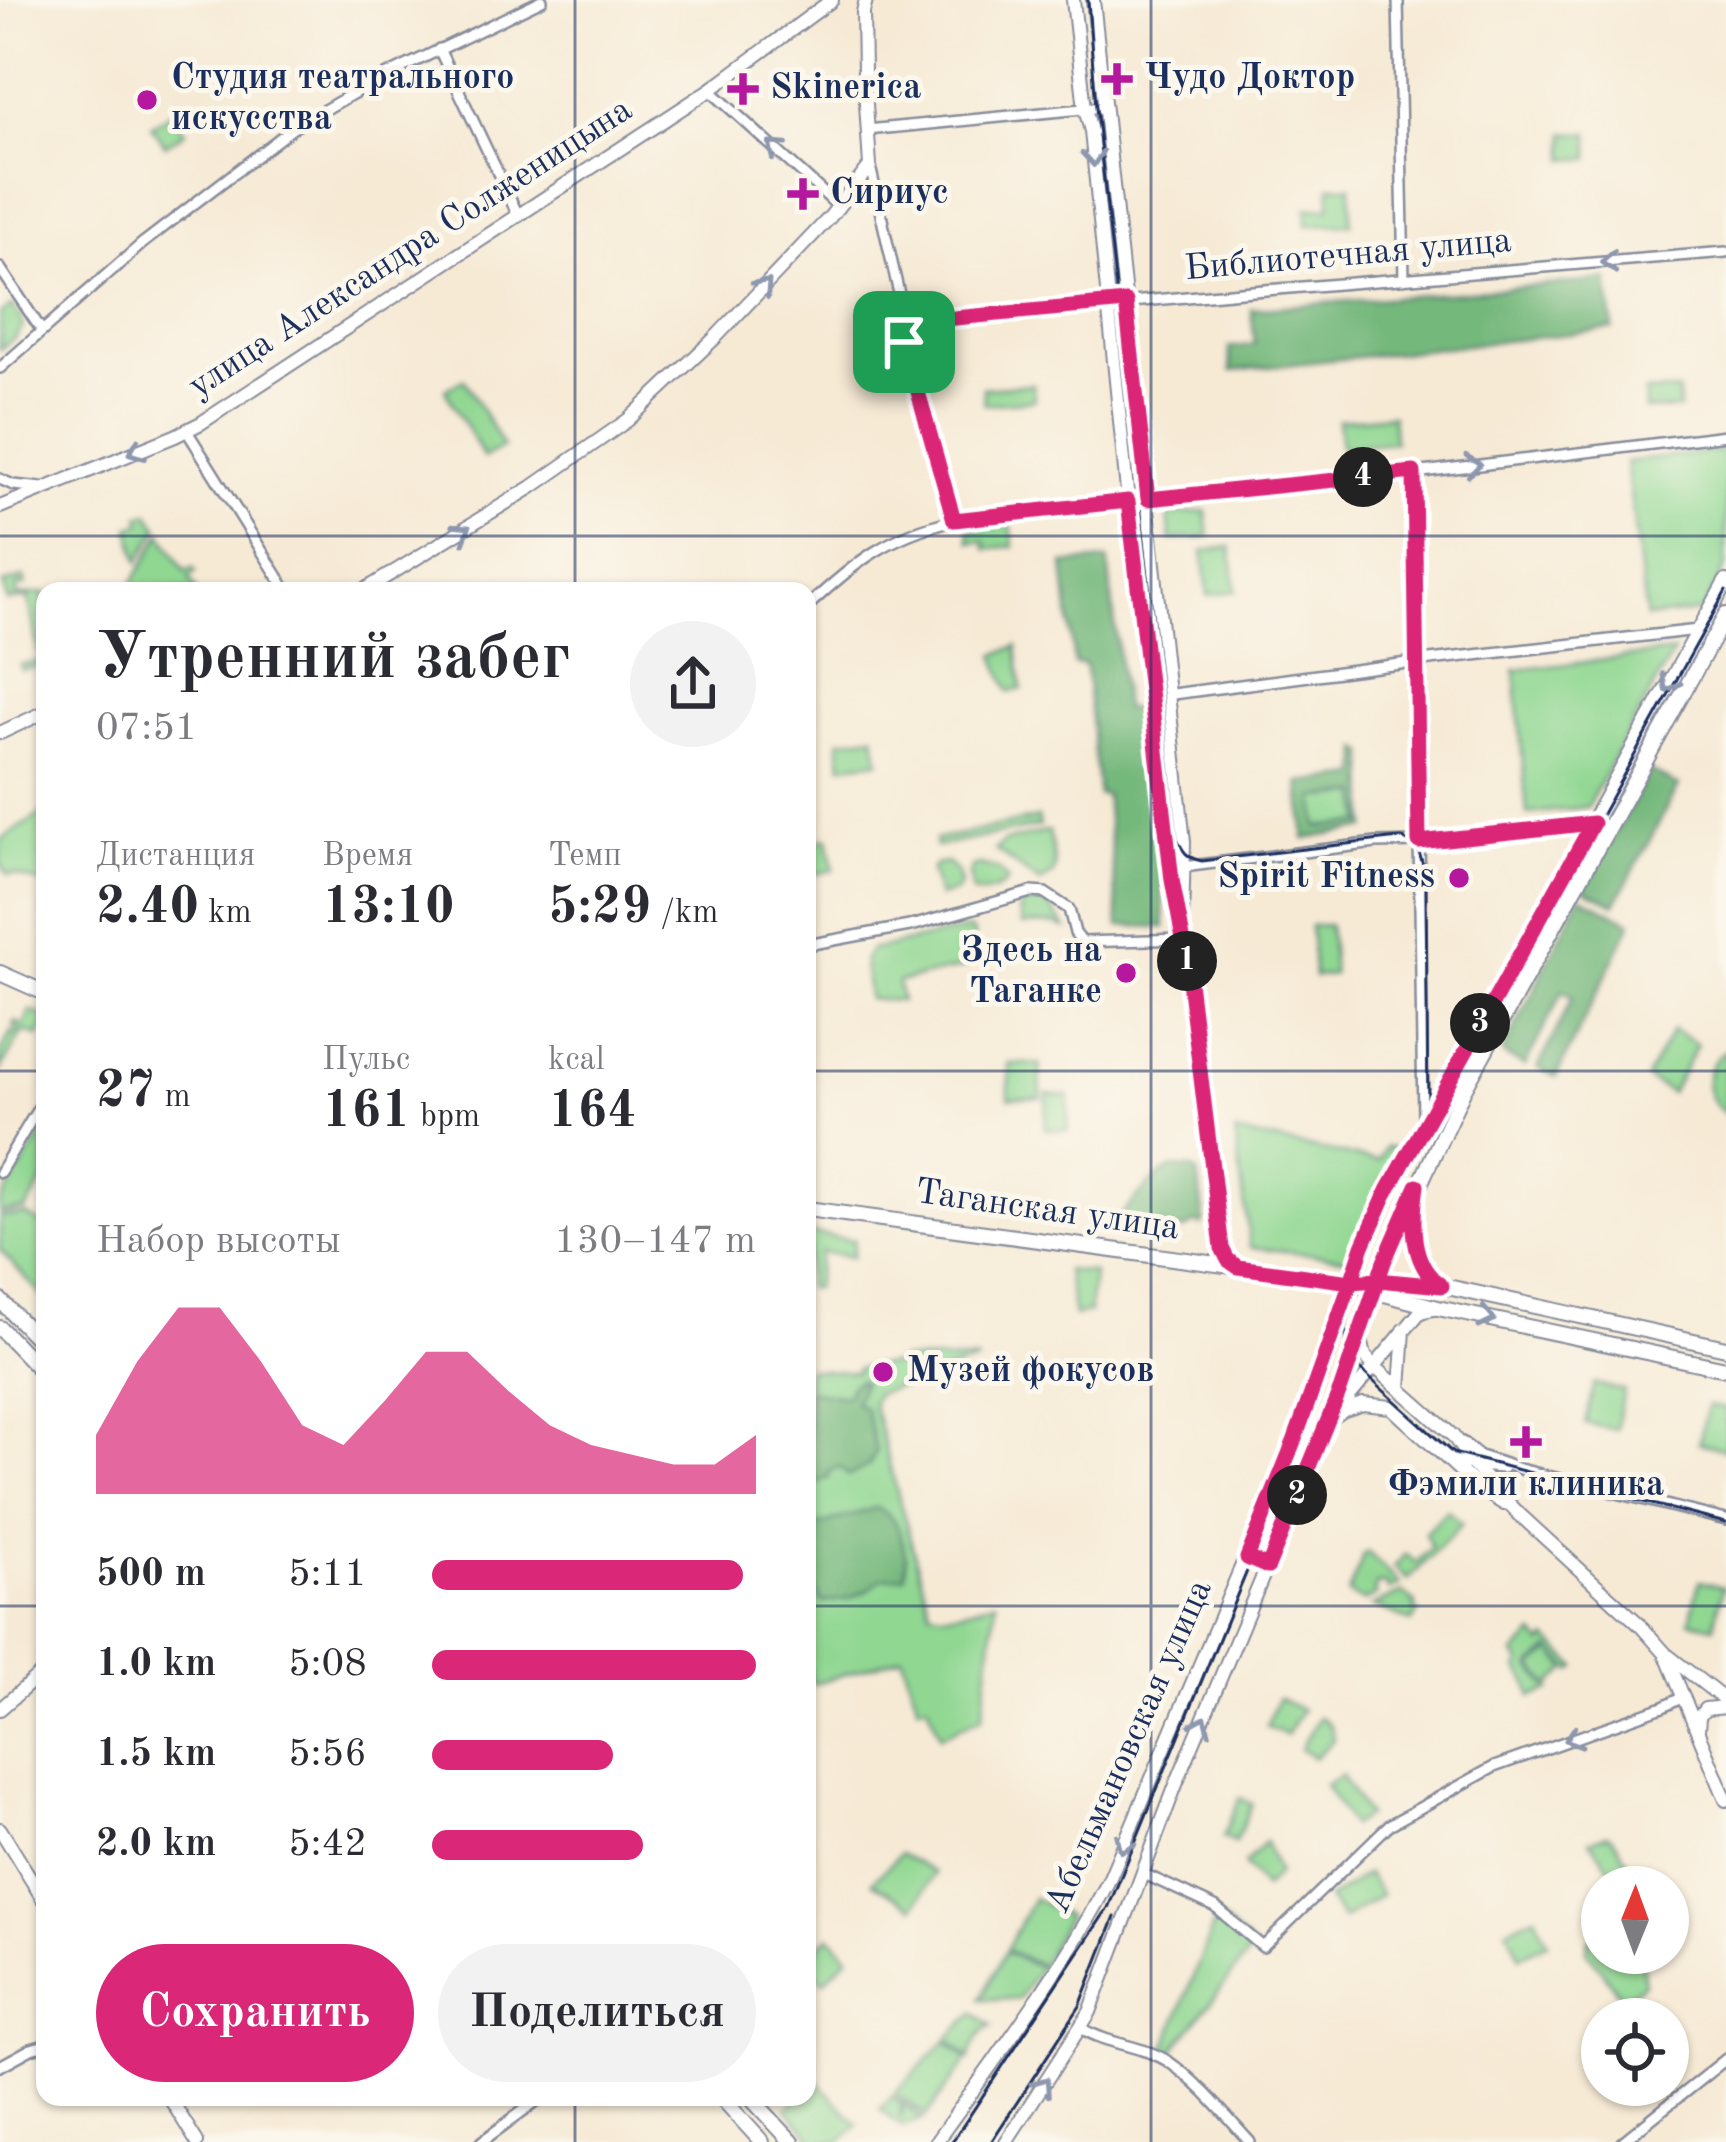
<!DOCTYPE html>
<html lang="ru">
<head>
<meta charset="utf-8">
<style>
	:root { --surface:#fff; --page:#f2f2f3; --text:#2b2b33; --muted:#7c7c81; --accent:#db2777 }
	body { margin:0; font-family:"Old Standard TT",serif; background:var(--page); color:var(--text); height:100vh; display:flex; flex-direction:column; font-size:45px; white-space:nowrap }
	* { box-sizing:border-box; margin:0 }
	p { font-size:39px; color:var(--muted) }
	.icon { flex:none; width:66px; height:66px; fill:none; stroke:currentColor; stroke-width:2; stroke-linecap:round; stroke-linejoin:round }
	.map { position:relative; flex:1; overflow:hidden }
	.drawer { position:absolute; left:36px; top:582px; width:780px; height:1524px; display:flex; flex-direction:column; background:var(--surface); border-radius:24px; box-shadow:0 3px 9px #0004 }
	.drawer>* { flex:none }
	.needle { width:78px; rotate:1deg }
	.tools { position:absolute; left:1581px; top:1866px; display:grid; gap:24px }
	.tools a { display:grid; place-items:center; width:108px; height:108px; border-radius:50%; background:var(--surface); box-shadow:0 3px 9px #0004; font-size:60px }
	.pin { position:absolute; display:grid; place-items:center; width:102px; height:102px; color:#fff; margin:-51px; border-radius:24px; box-shadow:0 6px 18px #0006 }
	.km { position:absolute; width:60px; height:60px; margin:-30px; border-radius:50%; background:#222; color:#fff; font-size:33px; line-height:60px; text-align:center }
	.round { display:grid; place-items:center; flex:none; width:126px; height:126px; border-radius:63px; background:var(--page) }
	.headline { display:flex; align-items:center; justify-content:space-between; height:204px; padding:0 60px }
	h1 { font-size:66px; font-weight:800; line-height:90px }
	.metrics { display:grid; grid-template-columns:repeat(3,1fr); gap:18px; height:204px; padding:12px 60px }
	.metrics div { display:grid; align-content:center }
	.metrics b { font-size:51px; font-weight:800 }
	.metrics small { font-size:33px; font-weight:400 }
	.metrics p { font-size:33px }
	.chart { height:336px; padding:24px 60px }
	.chart p { display:flex; justify-content:space-between }
	.chart svg { width:100%; height:216px; margin-top:12px; fill:var(--accent); opacity:.7 }
	.action { display:flex; gap:24px; margin-top:auto; padding:24px 60px }
	.action a { flex:1; height:138px; border-radius:72px; background:var(--accent); color:#fff; font-size:48px; font-weight:800; line-height:138px; text-align:center }
	.action a+a { background:var(--page); color:var(--text) }
	ul { padding:0 60px; list-style:none; font-size:39px }
	li { display:grid; grid-template-columns:192px 144px 1fr; align-items:center; height:90px }
	li i { height:30px; border-radius:15px; background:var(--accent) }
	.map>svg:first-child { display:block }
	.green { fill:#90d792; stroke:#568378; stroke-width:3 }
	.forest { fill:#74b87c; stroke:#48746d; stroke-width:3; fill-rule:evenodd }
	.lines { fill:none; stroke-linecap:round; stroke-linejoin:round }
	.street-tunnel { stroke:#cac5bd; stroke-width:9; stroke-dasharray:9 4.5; stroke-linecap:butt }
	.street-casing { stroke:#888c9a; stroke-width:14 }
	.secondary-casing { stroke:#888c9a; stroke-width:16 }
	.primary-casing { stroke:#888c9a; stroke-width:18 }
	.street { stroke:#fff; stroke-width:9 }
	.secondary { stroke:#fff; stroke-width:12 }
	.primary { stroke:#fff; stroke-width:14 }
	.tram { stroke:#1b2f5e; stroke-width:3 }
	.oneway { stroke:#8d97ae }
	.route-casing { stroke:#fff; stroke-width:24 }
	.route { stroke:#db2777; stroke-width:15 }
	.grid { fill:none; stroke:#1b2f5e; stroke-width:3; stroke-opacity:0.55 }
	.poi-dot { fill:#b5179e; stroke:#fbf7ec; stroke-width:4.5 }
	.labels { text-anchor:middle; dominant-baseline:central; stroke-width:10; stroke-linejoin:round; paint-order:stroke }
	.poi-label { font-size:36px; font-weight:bold; fill:#1b2f5e; stroke:#fbf7ec; text-anchor:start }
	.street-label { font-size:36px; fill:#1b2f5e; stroke:#fbf7ec }
</style>
</head>
<body>
<div class="map">
<svg width="1726" height="2142" viewBox="0 0 1726 2142">
	<rect width="100%" height="100%" fill="#fbf7ec"/>
	<filter id="ink" filterUnits="userSpaceOnUse"><feTurbulence type="fractalNoise" baseFrequency=".00833" numOctaves="2"/><feDisplacementMap in="SourceGraphic" scale="24" xChannelSelector="R" yChannelSelector="G"/><feConvolveMatrix kernelMatrix="1 2 1 2 8 2 1 2 1" color-interpolation-filters="sRGB"/></filter>
	<filter id="wash" filterUnits="userSpaceOnUse"><feTurbulence type="fractalNoise" baseFrequency=".004" numOctaves="4" result="noise"/><feDisplacementMap in="SourceGraphic" scale="48" xChannelSelector="R" yChannelSelector="G"/><feGaussianBlur stdDeviation="2.7" result="paint"/><feColorMatrix in="noise" values="0 0 0 0 0 0 0 0 0 0 0 0 0 0 0 0 0 1.4 0 .05"/><feComposite in="paint" operator="in"/></filter>
	<g filter="url(#wash)">
		<rect width="100%" height="100%" fill="#f6ead5"/>
		<!-- green -->
		<path class="green" d="M171 112 185 132 165 145 151 126Z
			M1566 133H1590V159H1566Z
			M1330 186H1351V224L1307 225V208H1330Z
			M14 305 16 313 21 315 23 327 16 337 0 349V313Z
			M464 379 503 447 484 458 445 390Z
			M1033 384 1034 400 984 404 983 388Z
			M1678 391 1679 409 1645 410V392Z
			M1392 415 1394 442 1341 447 1338 420Z
			M1726 450V567L1702 611 1646 618 1626 462Z
			M1206 511 1209 536 1171 540 1168 515Z
			M149 513 159 528 139 561 130 528 142 523 140 516Z
			M1011 525 1014 546 986 549 985 541 970 542 969 530Z
			M162 533 185 571 193 568 196 572 189 577 197 591H128Z
			M1231 547 1236 591 1208 595 1203 551Z
			M24 578 26 585 17 587V596L45 593V657L41 666 21 670 20 665 40 661 28 598 7 601 3 584Z
			M1017 646 1022 689 1009 691 995 655Z
			M1673 652 1587 807 1527 814 1515 670Z
			M875 735 879 761 842 765 839 740Z
			M1361 794 1364 823 1318 827 1315 798Z
			M45 812V885L15 875H8L0 862V840Z
			M1038 818 1040 826 936 847 935 840Z
			M1049 831 1055 867 1053 874 1040 883 995 850 1004 842Z
			M828 838 834 870 815 874 809 842Z
			M947 863 957 872 960 885 956 892 938 897 931 870 935 865Z
			M980 865 998 870 1008 881C1001 890 982 896 972 892L969 874 972 867Z
			M1036 899 1047 903 1066 928 1054 924 1022 925 1019 909 1022 904Z
			M1329 925 1333 975 1314 977 1310 926Z
			M969 929 974 934 966 967 898 982 901 1001 868 999 864 959 870 950Z
			M31 1011 45 1017V1026L38 1036 23 1031 0 1071V1054L11 1032 15 1034 18 1029 13 1026 15 1021 24 1026Z
			M1672 1030 1697 1044 1671 1093 1646 1078Z
			M1726 1050V1114C1701 1096 1701 1068 1726 1050Z
			M1009 1064H1040L1041 1098H1009Z
			M1047 1094 1069 1096 1068 1131 1045 1129Z
			M45 1129V1178L26 1210 0 1213V1203Z
			M1235 1133 1378 1161 1386 1147 1402 1150 1375 1203 1352 1259 1250 1247Z
			M26 1215 45 1226V1299L0 1250V1217Z
			M807 1233 854 1240 852 1257 820 1252 815 1288H807Z
			M1066 1270 1093 1273 1089 1313 1074 1316Z
			M901 1360 978 1361 876 1394 872 1403 930 1609C950 1618 976 1606 996 1601L983 1716 940 1736 928 1703 918 1705 902 1656 813 1684 807 1665V1369L856 1372 857 1368 894 1364Z
			M1594 1384 1624 1391 1616 1430 1585 1423Z
			M1708 1405 1726 1409V1450L1699 1443Z
			M1447 1510 1462 1524 1408 1580 1394 1567 1406 1554 1416 1563 1431 1547 1425 1533Z
			M1368 1552 1400 1585 1389 1590 1386 1584H1378L1374 1590 1376 1596 1364 1601 1348 1594 1364 1554Z
			M1699 1581 1723 1587 1714 1626 1690 1621Z
			M1403 1593 1416 1604 1414 1608 1419 1612 1412 1622 1373 1606Z
			M1535 1635 1543 1644 1548 1639 1577 1667 1572 1671 1551 1649 1531 1667 1551 1690 1532 1697 1528 1683 1518 1668 1522 1663 1515 1654Z
			M1552 1651 1568 1669 1550 1686 1534 1667Z
			M1278 1698 1302 1710 1286 1735 1266 1726Z
			M1318 1717C1329 1722 1332 1727 1333 1740L1314 1758 1300 1749Z
			M1341 1775 1367 1816 1351 1826 1325 1785Z
			M1240 1798 1252 1804 1235 1842 1223 1837Z
			M1607 1834C1620 1840 1622 1858 1632 1868L1616 1875 1590 1841Z
			M1265 1842 1278 1873 1264 1888 1244 1864Z
			M900 1854 934 1873 914 1907 872 1882Z
			M1367 1874 1381 1895 1342 1920 1328 1899Z
			M1033 1898 1067 1916 1041 1965 1006 1950Z
			M1535 1915 1548 1942 1520 1956 1507 1929Z
			M1217 1916 1253 1948 1171 2053 1166 2047Z
			M1602 1931V1953H1631L1643 1968 1644 1983 1630 1994 1623 1996 1617 1991 1587 1951 1588 1941Z
			M830 1936 849 1956 824 1981 807 1964V1958Z
			M1005 1952 1040 1967 1018 1999H981Z
			M974 2013 992 2026C980 2030 971 2048 970 2058L948 2039Z
			M946 2041 968 2060 926 2116 895 2093Z
			M817 2081 858 2124 841 2142H816L787 2109 800 2097H807V2090Z
			M892 2096 900 2102 901 2121 902 2103 923 2119 902 2127 880 2109Z"/>
		<!-- forest -->
		<path class="forest" d="M1608 280 1613 329 1231 371 1229 348 1255 344 1251 309Z
			M1108 560 1124 709 1147 708 1165 927 1119 926 1105 795H1098L1085 664H1074L1064 564Z
			M1360 749 1366 753 1367 828 1305 839 1300 783 1359 776ZM1360 794 1363 823 1318 827 1316 798Z
			M1650 771 1679 786 1615 904 1584 889Z
			M1580 896 1632 922 1556 1077 1538 1068 1573 997 1563 991 1525 1066 1502 1054Z
			M1173 1168 1192 1169 1198 1173 1204 1221 1201 1225 1195 1223C1184 1234 1173 1231 1161 1223 1149 1227 1132 1228 1121 1221L1120 1216C1136 1199 1151 1178 1173 1168Z
			M858 1380 863 1382 855 1402 865 1408 876 1452 869 1465 849 1476 839 1467 828 1472 830 1477 815 1485 807 1478V1390L844 1396 849 1392V1387Z
			M875 1508C900 1514 908 1553 905 1576L882 1578C869 1593 841 1604 821 1601L816 1591 807 1589V1529Z"/>
	</g>
	<g filter="url(#ink)">
		<g class="lines">
			<!-- street-tunnel -->
			<path class="street-tunnel" d="M41 2038 45 2036"/>
			<!-- street casing -->
			<g class="street-casing">
				<path id="street" d="M1398 0 1404 279
					M439 49 518 215
					M710 90 839 207
					M867 130 1103 107
					M870 166 902 307 904 342 954 520
					M0 268 42 331
					M902 323 1241 292 1726 252
					M0 368 143 243 293 128 373 82 542 0
					M187 431 287 591
					M1414 473 1423 1121
					M0 479 13 485 43 488
					M807 607C855 562 889 535 954 520L1414 473 1726 435
					M1150 697 1430 660 1698 630
					M1183 867 1376 843 1419 842 1593 823 1609 830
					M807 945 915 925 1031 892 1045 893 1069 909 1075 933 1082 942 1183 939
					M0 1172 45 1097
					M1462 1442 1480 1456 1520 1469 1726 1520
					M1449 1459 1474 1466 1503 1468
					M1142 1873 1215 1907 1263 1947 1389 1825 1494 1767 1663 1707 1683 1697
					M1081 2028C1108 2045 1143 2045 1169 2062 1199 2083 1225 2115 1250 2142
					M0 2066 31 2049 45 2045
					M481 2142 542 2097
					M1622 2142 1726 2059"/>
			</g>
			<!-- secondary casing -->
			<g class="secondary-casing">
				<path id="secondary" d="M1073 0 1085 109 1091 131 1128 501 1172 880 1177 904
					M1093 0 1184 842 1182 927 1218 1227 1228 1260 1238 1267
					M0 507 175 436 201 423 710 90 832 0
					M363 591 532 487 628 420 715 338 830 217 870 166 864 72 863 12 866 0
					M0 733 45 712
					M1360 1335 1365 1356 1374 1366 1453 1436 1474 1466 1519 1514 1640 1625 1665 1653 1726 1800
					M1400 1388 1404 1330
					M1338 1410 1420 1312 1438 1308
					M1331 1419 1344 1410 1363 1404 1391 1407 1480 1489 1504 1504
					M1666 1654 1726 1701
					M0 1709 45 1670
					M1698 1730 1699 1717 1705 1709 1726 1707
					M0 1829 45 1902
					M169 2097 197 2142
					M936 2142C996 2058 1060 1974 1108 1882L1292 1447 1351 1282 1377 1280 1443 1286
					M1006 2142 1090 2012 1177 1782 1326 1425 1373 1291"/>
			</g>
			<!-- primary casing -->
			<g class="primary-casing">
				<path id="primary" d="M0 973 45 993
					M1415 1203C1410 1232 1416 1270 1443 1286L1726 1348
					M807 1209 1351 1282 1373 1291 1438 1308 1726 1369
					M1351 1282 1363 1246 1385 1196 1726 582
					M1373 1291 1384 1262 1463 1091 1726 615
					M0 1300 45 1347
					M0 1328 45 1375
					M721 2097 762 2142
					M750 2097 792 2142"/>
			</g>
			<!-- street -->
			<use href="#street" class="street"/>
			<!-- secondary -->
			<use href="#secondary" class="secondary"/>
			<!-- primary -->
			<use href="#primary" class="primary"/>
			<!-- tram -->
			<path class="tram" d="M1088 0 1096 108 1177 838C1183 852 1187 858 1202 861L1390 839 1402 838 1417 846 1426 875 1428 1120
				M1346 1331 1347 1350 1353 1363 1453 1453 1726 1523
				M952 2142 1108 1908 1315 1406 1346 1325 1365 1257 1411 1157 1726 591
				M991 2142 1080 2006 1115 1917"/>
		</g>
		<!-- one-way arrows -->
		<defs><path id="oneway-chevron" d="M-2-3.5L2.5 0L-2 3.5" fill="none" stroke-width="1.6" stroke-linecap="round" stroke-linejoin="round" transform="scale(3)"/></defs>
		<g class="oneway">
			<use href="#oneway-chevron" transform="translate(775 148) rotate(-138)"/>
			<use href="#oneway-chevron" transform="translate(1093 158) rotate(85)"/>
			<use href="#oneway-chevron" transform="translate(1609 262) rotate(176)"/>
			<use href="#oneway-chevron" transform="translate(764 286) rotate(-47)"/>
			<use href="#oneway-chevron" transform="translate(136 451) rotate(159)"/>
			<use href="#oneway-chevron" transform="translate(1473 465) rotate(-7)"/>
			<use href="#oneway-chevron" transform="translate(463 531) rotate(-31)"/>
			<use href="#oneway-chevron" transform="translate(1669 684) rotate(119)"/>
			<use href="#oneway-chevron" transform="translate(1487 1318) rotate(12)"/>
			<use href="#oneway-chevron" transform="translate(1202 1724) rotate(-67)"/>
			<use href="#oneway-chevron" transform="translate(1573 1738) rotate(162)"/>
			<use href="#oneway-chevron" transform="translate(1124 1845) rotate(114)"/>
			<use href="#oneway-chevron" transform="translate(1043 2085) rotate(-56)"/>
		</g>
	</g>
	<g class="lines" filter="url(#ink)">
		<!-- route casing -->
		<g class="route-casing">
			<path id="route" d="M904 342 954 520 1128 501 1172 880 1185 949 1222 1248 1228 1260 1238 1267 1351 1282 1295 1439 1247 1558 1268 1567 1341 1388 1384 1262 1417 1186C1412 1220 1409 1265 1442 1286L1377 1280 1351 1282 1363 1246 1385 1196 1593 823 1419 842 1414 472 1148 499 1126 302 902 323 904 342"/>
		</g>
		<!-- route -->
		<use href="#route" class="route"/>
	</g>
	<!-- grid -->
	<path class="grid" d="M575 0V591M1151 0V2142M0 536H1726M0 1071H45M807 1071H1726M0 1606H45M807 1606H1726M575 2097V2142"/>
	<!-- markers -->
	<g class="poi-dot">
		<path d="M1111 61h12v12h12v12h-12v12h-12v-12h-12v-12h12z"/>
		<path d="M737 71h12v12h12v12h-12v12h-12v-12h-12v-12h12z"/>
		<circle cx="147" cy="100" r="12"/>
		<path d="M797 176h12v12h12v12h-12v12h-12v-12h-12v-12h12z"/>
		<circle cx="1459" cy="878" r="12"/>
		<circle cx="1126" cy="973" r="12"/>
		<circle cx="883" cy="1372" r="12"/>
		<path d="M1520 1424h12v12h12v12h-12v12h-12v-12h-12v-12h12z"/>
	</g>
	<g class="labels">
		<!-- poi labels -->
		<g class="poi-label">
			<text x="171" y="79">Студия театрального<tspan x="171" dy="41">искусства</tspan></text>
			<text x="1144" y="79">Чудо Доктор</text>
			<text x="770" y="89">Skinerica</text>
			<text x="830" y="194">Сириус</text>
			<text x="1435" y="878" text-anchor="end">Spirit Fitness</text>
			<text x="1102" y="952" text-anchor="end">Здесь на<tspan x="1102" dy="41">Таганке</tspan></text>
			<text x="907" y="1372">Музей фокусов</text>
			<text x="1526" y="1486" text-anchor="middle">Фэмили клиника</text>
		</g>
		<!-- street labels -->
		<g class="street-label">
			<text transform="translate(411 249) rotate(-33)">улица Александра Солженицына</text>
			<text transform="translate(1348 256) rotate(-5)">Библиотечная улица</text>
			<text transform="translate(1047 1211) rotate(8)">Таганская улица</text>
			<text transform="translate(1130 1747) rotate(-66)">Абельмановская улица</text>
		</g>
	</g>
</svg>
<div class="tools">
<a><svg class="needle" viewBox="-14 -14 28 28"><path d="M0-13l5 13h-10z" fill="#e53935"/><path d="M0 13l5-13h-10z" fill="#7c7c81"/></svg></a>
<a><svg class="icon" aria-label="locate" viewBox="0 0 24 24"><circle cx="12" cy="12" r="6"/><path d="M12 2v4M12 18v4M2 12h4M18 12h4"/></svg></a>
</div>
<div class="pin" style="left:904px;top:342px;background:#1e9e55"><svg class="icon" aria-label="arrive" viewBox="0 0 24 24"><path d="M6 21V4h12l-3 4 3 4H6"/></svg></div>
<b class="km" style="left:1187px;top:961px">1</b>
<b class="km" style="left:1297px;top:1495px">2</b>
<b class="km" style="left:1480px;top:1023px">3</b>
<b class="km" style="left:1363px;top:477px">4</b>
<section class="drawer">
<div class="headline"><div><h1>Утренний забег</h1><p>07:51</p></div><a class="round"><svg class="icon" aria-label="share" viewBox="0 0 24 24"><path d="M12 15V3M7 8l5-5 5 5M5 13v7h14v-7"/></svg></a></div>
<div class="metrics">
<div><p>Дистанция</p><b>2.40<small> km</small></b></div>
<div><p>Время</p><b>13:10</b></div>
<div><p>Темп</p><b>5:29<small> /km</small></b></div>
</div>
<div class="metrics">
<div><b>27<small> m</small></b></div>
<div><p>Пульс</p><b>161<small> bpm</small></b></div>
<div><p>kcal</p><b>164</b></div>
</div>
<div class="chart"><p><span>Набор высоты</span>130–147 m</p>
<svg viewBox="0 0 160 44" preserveAspectRatio="none"><path d="M0 44V32L10 17L20 6L30 6L40 17L50 30L60 34L70 25L80 15L90 15L100 23L110 30L120 34L130 36L140 38L150 38L160 32V44z"/></svg>
</div>
<ul>
<li><b>500 m</b>5:11<i style="width:96%"></i></li>
<li><b>1.0 km</b>5:08<i style="width:100%"></i></li>
<li><b>1.5 km</b>5:56<i style="width:56%"></i></li>
<li><b>2.0 km</b>5:42<i style="width:65%"></i></li>
</ul>
<div class="action"><a>Сохранить</a><a>Поделиться</a></div>
</section>
</div>
</body>
</html>
